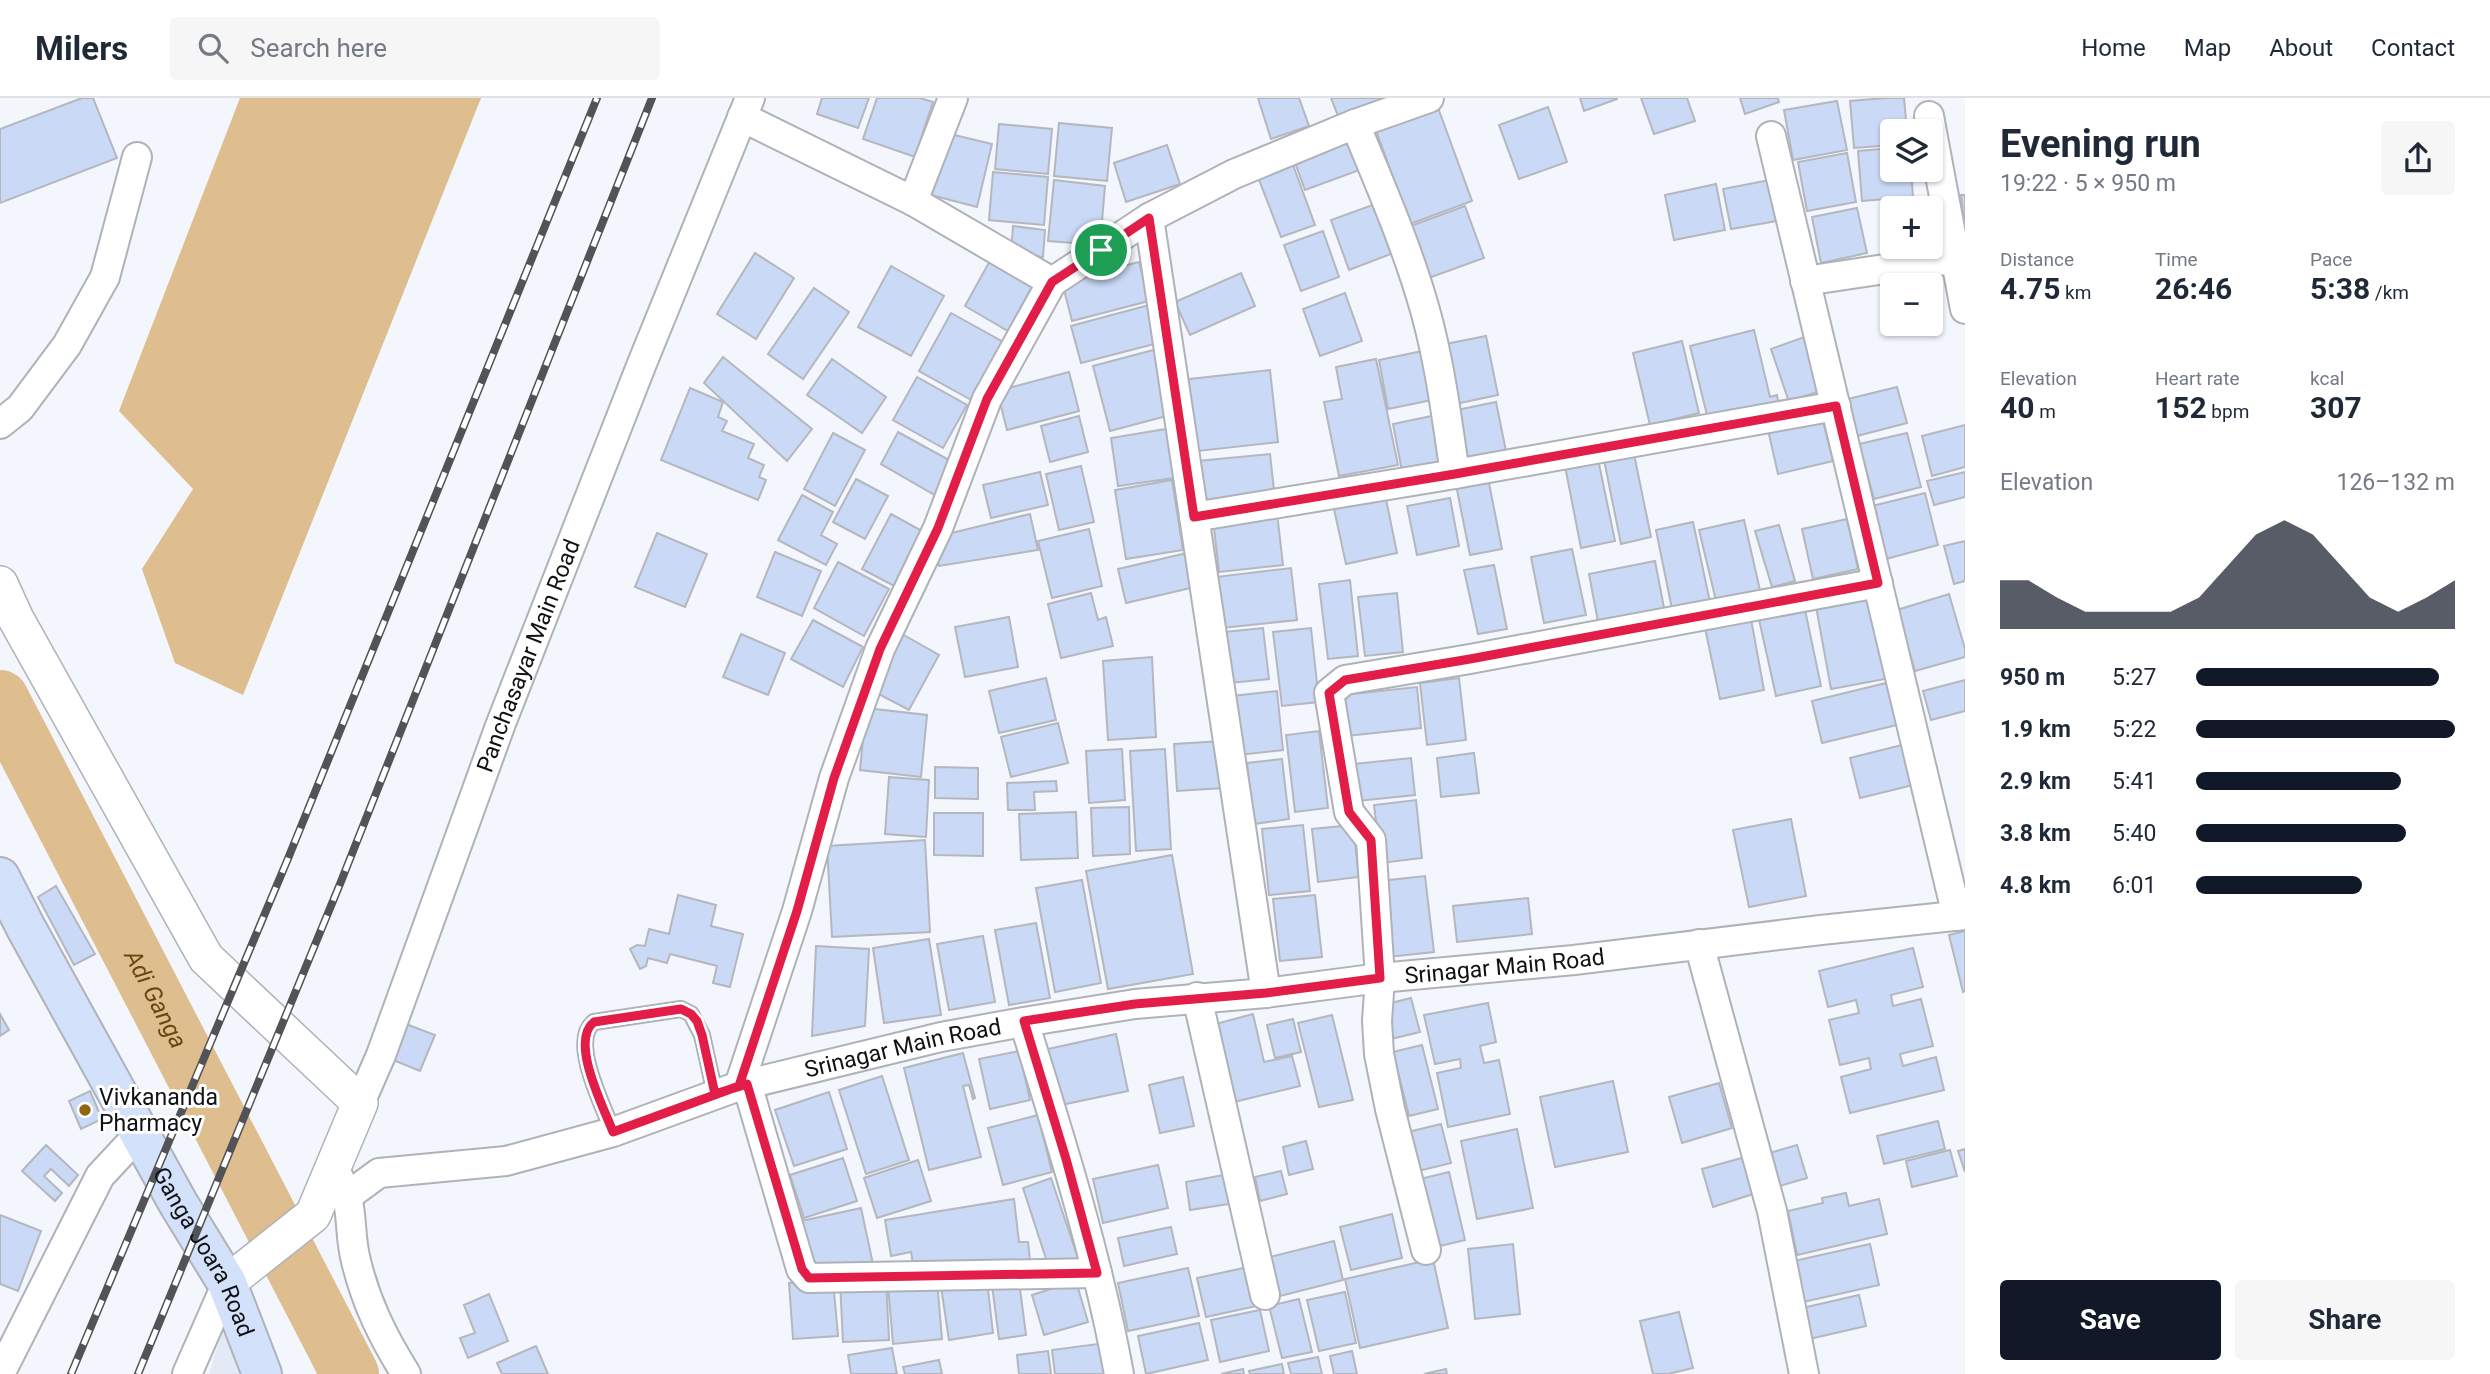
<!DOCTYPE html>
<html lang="en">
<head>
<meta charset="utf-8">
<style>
	:root { --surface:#fff; --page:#f6f6f7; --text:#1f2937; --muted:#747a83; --line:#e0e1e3; --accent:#111827 }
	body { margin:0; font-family:Roboto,sans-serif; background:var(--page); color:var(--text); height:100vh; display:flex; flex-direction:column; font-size:26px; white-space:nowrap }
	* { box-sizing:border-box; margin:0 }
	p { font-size:23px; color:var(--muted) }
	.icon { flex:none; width:38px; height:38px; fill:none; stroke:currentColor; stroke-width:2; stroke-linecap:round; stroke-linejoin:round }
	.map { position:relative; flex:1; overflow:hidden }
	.panel { display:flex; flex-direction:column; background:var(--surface); width:525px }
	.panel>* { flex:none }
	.fabs { position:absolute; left:1880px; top:21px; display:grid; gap:14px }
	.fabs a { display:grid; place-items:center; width:63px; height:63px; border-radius:7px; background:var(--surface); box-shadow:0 2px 5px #0004; font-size:35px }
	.pin { position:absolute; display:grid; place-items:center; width:60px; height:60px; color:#fff; margin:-30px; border:4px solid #fff; border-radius:50%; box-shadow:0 2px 7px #0007 }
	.round { display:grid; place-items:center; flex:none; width:74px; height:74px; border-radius:7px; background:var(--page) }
	.summary { display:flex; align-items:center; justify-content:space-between; height:119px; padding:0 35px }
	h1 { font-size:38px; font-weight:700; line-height:52px }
	.stats { display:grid; grid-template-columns:repeat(3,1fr); gap:10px; height:119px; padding:7px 35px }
	.stats div { display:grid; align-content:center }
	.stats b { font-size:30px; font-weight:700 }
	.stats small { font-size:19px; font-weight:400 }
	.stats p { font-size:19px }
	.chart { height:196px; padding:14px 35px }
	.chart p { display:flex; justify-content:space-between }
	.chart svg { width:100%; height:126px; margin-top:7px; fill:var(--accent); opacity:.7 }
	.action { display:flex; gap:14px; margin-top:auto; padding:14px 35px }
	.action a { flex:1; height:80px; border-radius:7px; background:var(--accent); color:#fff; font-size:28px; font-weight:700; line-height:80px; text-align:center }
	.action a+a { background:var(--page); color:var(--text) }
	ul { padding:0 35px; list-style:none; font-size:23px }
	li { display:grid; grid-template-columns:112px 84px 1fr; align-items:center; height:52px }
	li i { height:18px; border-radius:9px; background:var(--accent) }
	header { display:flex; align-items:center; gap:42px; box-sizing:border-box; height:98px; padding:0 35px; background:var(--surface); border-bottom:2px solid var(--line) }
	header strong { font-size:33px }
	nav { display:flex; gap:38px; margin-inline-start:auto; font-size:24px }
	.search { width:490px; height:63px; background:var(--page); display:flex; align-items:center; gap:18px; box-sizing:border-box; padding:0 24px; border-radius:7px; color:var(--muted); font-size:26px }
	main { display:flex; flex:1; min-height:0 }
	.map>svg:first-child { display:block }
	.built { fill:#e3eaf5 }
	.water { fill:#debd8e }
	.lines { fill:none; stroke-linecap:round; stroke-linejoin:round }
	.river { stroke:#debd8e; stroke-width:58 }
	.building { fill:#cad9f6; stroke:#b4b7bd; stroke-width:2 }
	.service-casing { stroke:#afb2b8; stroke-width:18 }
	.minor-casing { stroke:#afb2b8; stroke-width:32 }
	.tertiary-casing { stroke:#afb2b8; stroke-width:38 }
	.secondary-casing { stroke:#afb2b8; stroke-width:42 }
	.service { stroke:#fff; stroke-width:14 }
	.minor { stroke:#fff; stroke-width:28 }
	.tertiary { stroke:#fff; stroke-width:35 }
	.secondary { stroke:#d4e1fb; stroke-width:38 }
	.rail-casing { stroke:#515356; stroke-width:8 }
	.rail { stroke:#fff; stroke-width:5; stroke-dasharray:16; stroke-linecap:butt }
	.route-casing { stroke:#fff; stroke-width:14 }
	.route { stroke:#e11d48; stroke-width:9 }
	.poi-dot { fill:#926611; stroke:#fff; stroke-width:2.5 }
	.labels { text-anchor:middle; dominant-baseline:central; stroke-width:6; stroke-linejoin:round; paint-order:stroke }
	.street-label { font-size:23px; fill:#101113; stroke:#fff }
	.poi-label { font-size:23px; fill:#101113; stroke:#fff; text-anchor:start }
	.water-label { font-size:24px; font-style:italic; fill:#67470d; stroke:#fff }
</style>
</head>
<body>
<header>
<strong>Milers</strong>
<div class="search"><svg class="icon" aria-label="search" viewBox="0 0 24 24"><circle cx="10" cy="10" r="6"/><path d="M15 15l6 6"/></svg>Search here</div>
<nav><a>Home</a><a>Map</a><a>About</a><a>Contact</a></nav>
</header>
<main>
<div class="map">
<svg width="1965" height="1276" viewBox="0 0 1965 1276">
	<rect width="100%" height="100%" fill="#f3f6fc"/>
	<!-- built -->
	<path class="built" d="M223 1230 239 1276H209Z"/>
	<!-- water -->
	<path class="water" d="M240 0H481L243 597 175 565 142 471 193 391 119 313Z
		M309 1155 321 1170 356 1276H317L285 1205Z"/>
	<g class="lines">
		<!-- river -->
		<path class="river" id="s1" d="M0 601 350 1276"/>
	</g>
	<!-- building -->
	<path class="building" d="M82 0H93L117 60 0 105V31Z
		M822 0H869L858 30 817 16Z
		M877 0H920L933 4 915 59 863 41Z
		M1258 0H1299L1309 28 1271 41Z
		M1331 0H1386L1338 18Z
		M1580 0H1617V1L1584 13Z
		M1641 0H1687L1695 23 1654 36Z
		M1740 0H1778L1779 4 1745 16Z
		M1885 0H1904L1907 33H1892V47L1854 50 1850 3Z
		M1837 3 1847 52 1793 62 1784 12Z
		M1436 4 1472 103 1410 126 1374 27Z
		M1548 9 1567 64 1519 81 1499 27Z
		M1059 25 1112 30 1107 83 1054 78Z
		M999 26 1052 31 1048 76 995 71Z
		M946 35 992 46 977 109 931 97Z
		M1353 37 1365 70 1305 92 1293 59Z
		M1167 47 1180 86 1126 104 1114 65Z
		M1892 50V72H1911L1913 99 1862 103 1858 53Z
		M1847 55 1856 104 1807 113 1798 64Z
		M1293 67 1315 127 1281 139 1258 79Z
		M993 74 1048 79 1044 127 989 122Z
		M1775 81 1783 122 1731 131 1723 91Z
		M1054 82 1105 88 1100 147 1048 143Z
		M1716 86 1725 132 1674 142 1665 97Z
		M1961 97H1965V134Z
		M1378 105 1396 154 1349 172 1331 122Z
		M1465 108 1484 160 1426 181 1408 129Z
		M1857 110 1867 155 1821 165 1812 119Z
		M1013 128 1045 132 1043 159 1011 155Z
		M1323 133 1339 179 1301 193 1284 147Z
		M755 155 794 180 756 241 717 216Z
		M992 159 1035 183 1008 233 965 208Z
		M1139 164 1149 203 1072 223 1062 184Z
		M891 168 944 198 911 258 858 229Z
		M1241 175 1255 208 1190 237 1175 204Z
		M814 190 849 214 803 281 768 256Z
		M1345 195 1362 243 1320 258 1303 211Z
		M1149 207 1158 245 1081 265 1071 228Z
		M951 215 1005 245 973 303 919 273Z
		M1754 232 1770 299 1777 297 1779 308 1709 325 1690 248Z
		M1486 238 1498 297 1446 308 1435 248Z
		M1807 238 1825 291 1789 304 1771 251Z
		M1682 243 1699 315 1650 327 1633 255Z
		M1157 251 1174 316 1110 333 1093 268Z
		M1432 251 1442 300 1388 311 1379 262Z
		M723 259 812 331 787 363 704 285Z
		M832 261 886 299 862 335 807 297Z
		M1376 261 1398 367 1339 378 1324 304 1342 301 1336 269Z
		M1270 272 1278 344 1189 354 1181 282Z
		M1069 274 1079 313 1007 332 997 293Z
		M917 279 967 307 943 350 893 322Z
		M1897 289 1907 325 1857 338 1848 301Z
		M690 290 723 304 718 319 727 323 722 333 754 346 748 360 764 367 759 379 766 382 758 402 661 362Z
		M1496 304 1507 358 1458 368 1447 314Z
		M1441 316 1450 363 1402 373 1393 326Z
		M1079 318 1088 354 1050 364 1041 328Z
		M1822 319 1833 363 1778 376 1768 332Z
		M1965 327V369L1932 378 1922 338Z
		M1166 331 1174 380 1118 388 1111 340Z
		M898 334 958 367 940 400 881 366Z
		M833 335 865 352 835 408 804 391Z
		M1907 335 1921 389 1874 401 1859 346Z
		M1270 356 1275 401 1203 409 1198 363Z
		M1597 356 1615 443 1581 450 1564 363Z
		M1634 356 1651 439 1621 446 1604 362Z
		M1081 368 1094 424 1059 432 1046 376Z
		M1040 374 1048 407 991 420 983 387Z
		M1965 374V399L1934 407 1927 383Z
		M1487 375 1502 451 1470 457 1455 382Z
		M856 381 888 398 865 441 833 424Z
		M1172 382 1183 452 1126 461 1115 392Z
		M1925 395 1938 447 1886 461 1872 408Z
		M802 397 833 414 821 437 837 446 826 467 778 442Z
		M1450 400 1459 448 1417 457 1407 408Z
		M1386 401 1397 455 1346 466 1334 411Z
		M1277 415 1283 467 1219 474 1213 422Z
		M891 416 922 433 894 488 862 471Z
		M1030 416 1038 452 939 468 938 465 951 435Z
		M1847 421 1858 471 1813 481 1802 431Z
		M1744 422 1762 501 1718 511 1699 432Z
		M1693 424 1711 509 1673 516 1656 432Z
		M1779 427 1795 483 1772 489 1755 433Z
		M1089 431 1102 488 1052 500 1038 443Z
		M657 435 707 456 685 509 635 489Z
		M1965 443V483L1954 486 1944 448Z
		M1572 451 1586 517 1544 525 1531 459Z
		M775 454 821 473 802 518 757 499Z
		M1187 455 1195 489 1126 505 1118 471Z
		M1655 463 1665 515 1599 529 1589 476Z
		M838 464 889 491 864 538 814 510Z
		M1494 467 1507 531 1478 536 1464 472Z
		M1291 470 1297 522 1222 530 1216 479Z
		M1350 482 1358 558 1328 561 1319 486Z
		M1868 493 1885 581 1831 591 1815 503Z
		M1091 495 1098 522 1106 519 1113 548 1061 560 1048 506Z
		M1397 495 1403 554 1365 558 1358 499Z
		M1949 496 1965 551V559L1915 573 1897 512Z
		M1804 507 1821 588 1776 598 1758 517Z
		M1009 519 1018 569 965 579 955 529Z
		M1751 521 1764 592 1720 601 1705 530Z
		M813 522 863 549 843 589 791 561Z
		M1263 530 1269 581 1230 585 1225 534Z
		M1311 530 1319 604 1282 608 1273 534Z
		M741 536 785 555 768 597 723 579Z
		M902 536 939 557 909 612 871 592Z
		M1152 559 1156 639 1108 642 1103 563Z
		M1046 580 1056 622 999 635 989 593Z
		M1459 580 1466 642 1427 647 1420 585Z
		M1965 582V613L1931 622 1923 593Z
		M1886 585 1897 627 1822 645 1812 603Z
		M1417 589 1421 630 1347 638 1342 597Z
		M1277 593 1283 652 1239 657 1232 598Z
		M866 610 927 617 921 679 860 672Z
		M1058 625 1068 665 1011 679 1001 639Z
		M1319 633 1328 710 1295 714 1286 637Z
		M1221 643 1224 690 1177 693 1174 646Z
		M1902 647 1913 687 1860 700 1850 660Z
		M1122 651 1125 702 1089 705 1086 653Z
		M1165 651 1171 751 1136 753 1130 653Z
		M1474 655 1479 695 1441 699 1437 660Z
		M1411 660 1415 697 1348 704 1344 667Z
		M1282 661 1289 721 1254 726 1247 665Z
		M935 669 978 670V701L935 700Z
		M889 679 929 682 926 739 885 736Z
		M1056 683 1057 693 1034 694 1035 712H1008L1007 685Z
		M1416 702 1422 760 1381 765 1374 707Z
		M1129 709 1130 756 1093 758 1091 710Z
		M1076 714 1078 760 1021 762 1019 716Z
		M934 715H983V758L934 757Z
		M1791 721 1806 798 1749 809 1733 732Z
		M1303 727 1310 793 1269 797 1262 731Z
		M1353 727 1359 779 1318 784 1312 731Z
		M925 742 930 834 832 839 827 748Z
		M1172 757 1193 876 1108 891 1086 773Z
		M1425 778 1434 854 1388 859 1380 783Z
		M1082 782 1101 885 1055 894 1036 790Z
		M56 788 95 856 74 867 38 799Z
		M678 797 716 807 711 828 743 836 730 889 713 885 717 868 670 856 667 865 648 860 646 868 640 871 630 851 637 847 645 848 649 831 669 836Z
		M1315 797 1322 859 1280 863 1273 801Z
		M1528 800 1532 836 1457 844 1453 808Z
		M1036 825 1050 900 1009 907 995 832Z
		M1965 833V893L1963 894 1949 837Z
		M983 838 995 904 949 912 937 846Z
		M929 841 941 917 884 925 873 850Z
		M816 848 869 851 865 928 812 938Z
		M1913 850 1923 889 1891 897 1893 908 1921 901 1933 948 1900 956 1903 968 1936 959 1944 992 1850 1015 1841 979 1871 971 1869 960 1840 967 1829 922 1859 915 1856 902 1828 909 1819 873Z
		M1411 900 1420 934 1391 941 1383 907Z
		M1488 905 1496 944 1480 948 1484 965 1499 962 1510 1016 1448 1029 1437 975 1461 970 1460 961 1435 966 1424 917Z
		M0 916 9 932 0 938Z
		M1253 916 1264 964 1292 958 1300 988 1230 1005 1212 927Z
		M1332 917 1353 1002 1319 1009 1298 925Z
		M1293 921 1301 954 1275 960 1267 927Z
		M406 926 435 937 420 973 393 962Z
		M1116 936 1128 993 1061 1007 1048 951Z
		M1422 947 1438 1011 1409 1018 1393 954Z
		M1019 953 1030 1002 990 1011 979 961Z
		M963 955 975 1000 973 1001 969 987 963 988 981 1059 929 1072 904 970Z
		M882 978 909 1062 866 1076 839 992Z
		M1183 979 1194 1028 1160 1035 1149 987Z
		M1613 983 1628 1054 1555 1069 1540 999Z
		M1719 985 1732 1030 1682 1045 1669 999Z
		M90 993 102 1021 81 1031 69 1003Z
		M829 994 847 1051 794 1068 775 1012Z
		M1038 1017 1052 1074 1003 1087 988 1030Z
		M1938 1023 1945 1051 1884 1066 1877 1038Z
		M1441 1026 1451 1065 1418 1073 1408 1034Z
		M1517 1031 1533 1110 1477 1121 1461 1043Z
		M1306 1043 1313 1071 1289 1077 1283 1049Z
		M46 1047 78 1077 69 1088 51 1071 44 1078 62 1095 55 1103 22 1073Z
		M1797 1047 1807 1080 1776 1089 1766 1056Z
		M1965 1051V1074L1958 1053Z
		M1950 1052 1957 1078 1912 1089 1906 1063Z
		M1745 1059 1756 1095 1713 1109 1702 1071Z
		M843 1060 857 1103 804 1120 790 1077Z
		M918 1062 931 1103 877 1120 864 1080Z
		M1158 1067 1168 1110 1103 1125 1093 1081Z
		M1281 1073 1287 1096 1260 1103 1255 1079Z
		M1449 1074 1465 1142 1436 1149 1420 1081Z
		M1224 1077 1229 1106 1190 1112 1186 1084Z
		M1051 1080 1078 1160 1049 1170 1023 1090Z
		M1846 1095 1849 1108 1879 1101 1887 1136 1797 1157 1788 1113 1823 1105 1822 1100Z
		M1014 1101 1019 1144H1028L1031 1171 914 1172 911 1154 891 1158 885 1122Z
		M861 1110 873 1166 813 1179 801 1123Z
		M1392 1116 1402 1160 1351 1172 1340 1129Z
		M0 1117 41 1133 18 1193 0 1186Z
		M1171 1129 1177 1156 1124 1168 1118 1140Z
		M1334 1143 1343 1182 1276 1199 1266 1160Z
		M1513 1146 1520 1216 1475 1221 1468 1151Z
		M1870 1146 1879 1187 1803 1204 1794 1163Z
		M1433 1161 1448 1230 1360 1250 1345 1181Z
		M1253 1168 1261 1207 1206 1219 1197 1180Z
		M1188 1170 1199 1218 1128 1233 1118 1185Z
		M886 1181 889 1242 843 1244 840 1183Z
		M833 1182 838 1238 793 1241 789 1185Z
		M937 1182 942 1241 893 1246 888 1187Z
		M987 1183 993 1235 949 1242 941 1189Z
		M1019 1183 1026 1237 999 1241 992 1187Z
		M1076 1183 1088 1224 1044 1237 1032 1197Z
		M1345 1194 1356 1245 1319 1253 1307 1202Z
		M489 1196 508 1243 468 1260 460 1240 475 1235 464 1207Z
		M1859 1197 1866 1228 1805 1242 1798 1211Z
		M1299 1201 1312 1254 1282 1260 1269 1208Z
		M1260 1212 1269 1253 1220 1264 1211 1222Z
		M1679 1214 1693 1270 1668 1276H1653L1640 1223Z
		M1199 1225 1208 1262 1146 1276 1138 1238Z
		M1105 1245 1109 1276H1055L1052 1252Z
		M536 1248 548 1276H502L497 1265Z
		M892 1250 897 1276H851L848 1257Z
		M1048 1253 1051 1276H1019L1017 1257Z
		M1352 1253 1357 1276H1334L1330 1258Z
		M1318 1259 1322 1276H1291L1288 1265Z
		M939 1262 942 1276H905L903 1269Z
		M1282 1266 1284 1276H1250L1249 1273Z
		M1243 1271 1244 1276H1221Z
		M1446 1271 1447 1276H1424Z"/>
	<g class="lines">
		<!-- service casing -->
		<g class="service-casing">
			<path id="service" d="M613 1034C604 1009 569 943 594 924L681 911 691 916 702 937 715 996"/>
		</g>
		<!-- minor casing -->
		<g class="minor-casing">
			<g id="minor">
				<path d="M1929 18 1965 211"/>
				<path d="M1355 26C1380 87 1407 148 1425 212 1440 265 1447 322 1455 376"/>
				<path d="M1771 38 1957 818"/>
				<path d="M913 103 953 0"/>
				<path d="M1149 120 1266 895"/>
				<path d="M1805 183 1965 159"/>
				<path d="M1052 184 1149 120 1234 76 1355 26 1429 0"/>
				<path d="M0 326 20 310 67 247 105 179 137 59"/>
				<path d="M1194 419 1455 376 1836 308"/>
				<path d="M1699 846 1772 1113 1804 1276"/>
				<path d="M1197 899 1265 1197"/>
				<path d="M1024 924C1060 1040 1097 1156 1119 1276"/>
				<path d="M747 986 801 1171 809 1180 1097 1175"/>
				<path d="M739 988 797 813 834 680 880 551 938 430 987 301 1052 184 913 103 742 19"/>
				<path id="s2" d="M360 1005 381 957 500 628 641 268 750 0"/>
				<path d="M339 1080C355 1108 348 1133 356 1163 366 1205 383 1239 406 1276"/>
				<path id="s3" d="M349 1097 379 1075 506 1063 613 1034 739 988 941 939 1024 924 1135 906 1266 895 1380 880 1574 862 1821 832 1965 817"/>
				<path d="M1426 1152 1390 1011 1379 956 1377 923 1380 880 1371 742 1349 714 1329 595 1345 582 1470 561 1878 485"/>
				<path d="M0 1276 100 1078 140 1035"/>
				<path d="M187 1276 227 1185"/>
			</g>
		</g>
		<!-- tertiary casing -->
		<g class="tertiary-casing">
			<path id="tertiary" d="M0 486 16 521 206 860 360 1005 313 1117 227 1185"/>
		</g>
		<!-- secondary casing -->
		<g class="secondary-casing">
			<g id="secondary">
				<path id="s4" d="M0 779 26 830 178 1105 227 1185 262 1276"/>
			</g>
		</g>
		<!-- service -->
		<use href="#service" class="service"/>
		<!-- minor -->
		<use href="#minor" class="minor"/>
		<!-- tertiary -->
		<use href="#tertiary" class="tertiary"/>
		<!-- secondary -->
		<use href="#secondary" class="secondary"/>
		<!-- rail casing -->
		<g class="rail-casing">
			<path id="rail" d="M71 1276 287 763 597 0
				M138 1276 340 786 652 0"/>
		</g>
		<!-- rail -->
		<use href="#rail" class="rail"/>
	</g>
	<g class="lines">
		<!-- route casing -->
		<g class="route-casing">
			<path id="route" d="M1101 152 1052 184 987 301 938 430 880 551 834 680 797 813 739 988 613 1034C604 1010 569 943 594 924L681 911 691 916 697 923 702 937 715 996 747 986 802 1171 809 1180 1097 1175 1066 1061 1024 923 1135 906 1266 895 1380 880 1371 742 1349 714 1329 595 1345 582 1470 561 1878 485 1836 308 1455 376 1194 419 1149 120 1101 152"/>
		</g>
		<!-- route -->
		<use href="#route" class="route"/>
	</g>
	<!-- markers -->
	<circle class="poi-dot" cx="85" cy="1012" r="7"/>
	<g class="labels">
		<!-- street labels -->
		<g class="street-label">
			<text stroke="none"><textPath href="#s2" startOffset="478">Panchasayar Main Road</textPath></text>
			<text stroke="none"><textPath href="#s3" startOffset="1186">Srinagar Main Road</textPath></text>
			<text stroke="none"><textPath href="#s3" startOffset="578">Srinagar Main Road</textPath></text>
			<text stroke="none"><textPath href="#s4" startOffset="427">Ganga Joara Road</textPath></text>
		</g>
		<!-- poi labels -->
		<g class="poi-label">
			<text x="99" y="999">Vivkananda<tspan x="99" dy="26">Pharmacy</tspan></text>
		</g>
		<!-- water labels -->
		<g class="water-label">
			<text stroke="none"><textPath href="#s1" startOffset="338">Adi Ganga</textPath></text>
		</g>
	</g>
</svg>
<div class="fabs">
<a><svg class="icon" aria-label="layers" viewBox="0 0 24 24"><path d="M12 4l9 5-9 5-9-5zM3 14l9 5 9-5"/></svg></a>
<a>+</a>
<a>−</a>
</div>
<div class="pin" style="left:1101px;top:152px;background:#1e9e55"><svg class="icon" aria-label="arrive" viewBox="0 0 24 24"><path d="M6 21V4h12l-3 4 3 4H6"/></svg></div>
</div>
<section class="panel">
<div class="summary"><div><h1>Evening run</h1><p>19:22 · 5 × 950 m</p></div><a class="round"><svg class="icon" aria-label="share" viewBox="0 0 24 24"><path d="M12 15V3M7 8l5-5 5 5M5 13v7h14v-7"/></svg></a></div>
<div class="stats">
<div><p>Distance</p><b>4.75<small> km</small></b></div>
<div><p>Time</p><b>26:46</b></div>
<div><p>Pace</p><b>5:38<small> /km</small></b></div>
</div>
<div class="stats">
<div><p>Elevation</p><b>40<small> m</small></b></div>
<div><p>Heart rate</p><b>152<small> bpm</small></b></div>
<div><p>kcal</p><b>307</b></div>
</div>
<div class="chart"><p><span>Elevation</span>126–132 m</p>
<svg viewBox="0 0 160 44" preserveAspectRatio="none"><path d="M0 44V27L10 27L20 33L30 38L40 38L50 38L60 38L70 33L80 22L90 11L100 6L110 11L120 22L130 33L140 38L150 33L160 27V44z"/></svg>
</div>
<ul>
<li><b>950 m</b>5:27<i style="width:94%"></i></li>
<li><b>1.9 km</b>5:22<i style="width:100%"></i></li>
<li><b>2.9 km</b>5:41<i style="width:79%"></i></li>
<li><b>3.8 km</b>5:40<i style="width:81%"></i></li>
<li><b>4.8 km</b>6:01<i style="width:64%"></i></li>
</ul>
<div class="action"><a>Save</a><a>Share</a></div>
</section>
</main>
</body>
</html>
